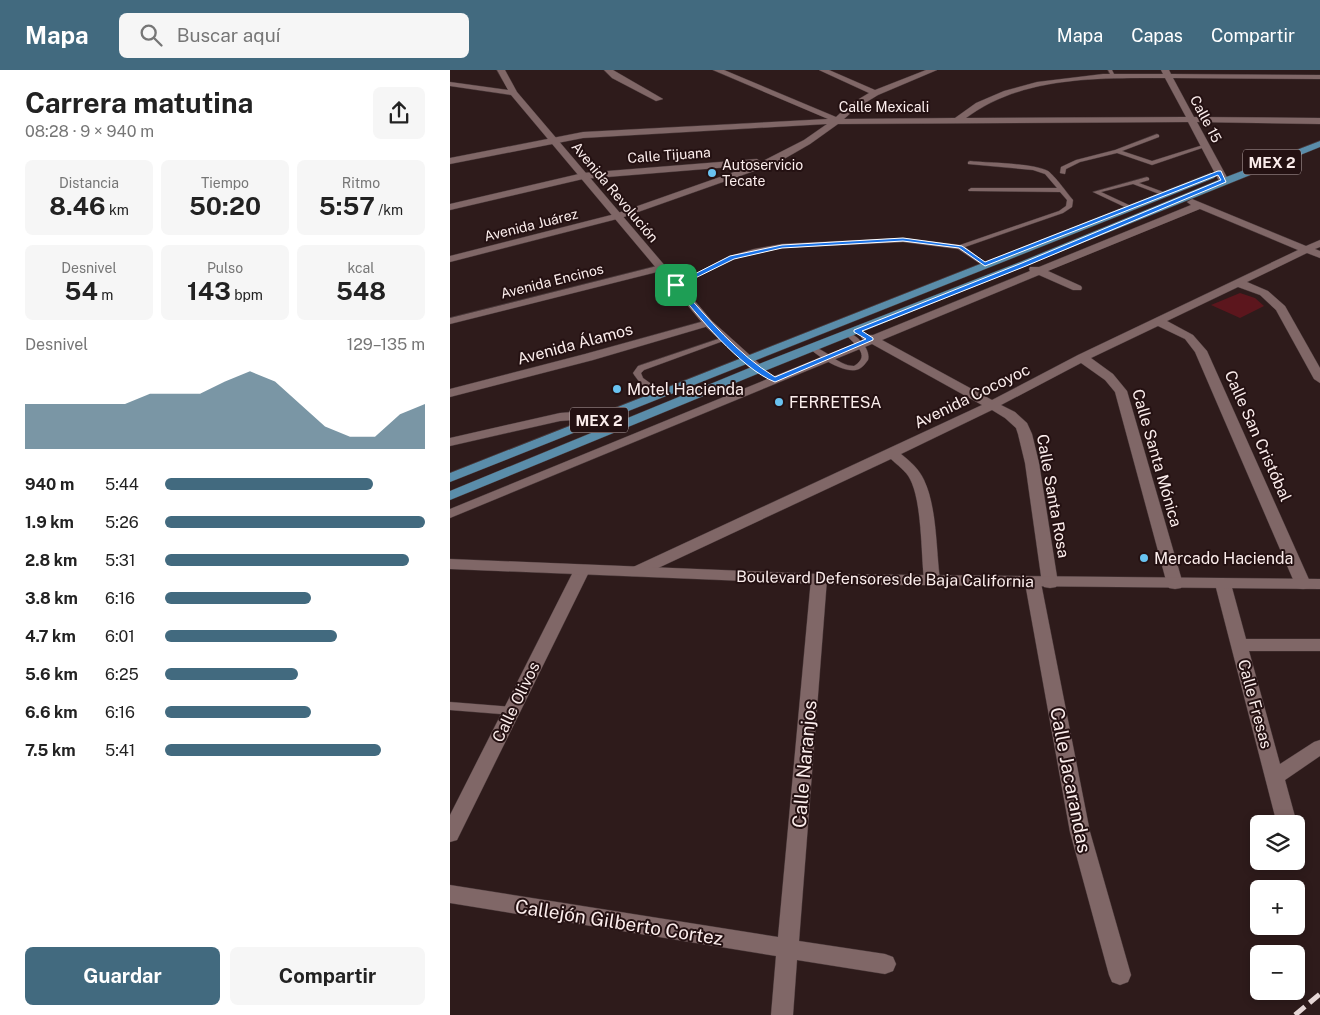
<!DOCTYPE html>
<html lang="es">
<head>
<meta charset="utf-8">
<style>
	:root { --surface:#fff; --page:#f6f6f6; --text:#222; --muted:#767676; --accent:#426a7f }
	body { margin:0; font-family:"Public Sans",sans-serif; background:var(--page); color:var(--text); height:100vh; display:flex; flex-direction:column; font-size:19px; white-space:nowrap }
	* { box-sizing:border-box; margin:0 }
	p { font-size:16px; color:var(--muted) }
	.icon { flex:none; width:28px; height:28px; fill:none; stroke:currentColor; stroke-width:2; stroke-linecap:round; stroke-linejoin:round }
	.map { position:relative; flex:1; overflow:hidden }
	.details { display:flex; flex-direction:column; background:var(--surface); width:450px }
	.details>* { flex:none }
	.fabs { position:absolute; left:800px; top:745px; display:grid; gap:10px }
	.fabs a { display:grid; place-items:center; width:55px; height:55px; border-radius:8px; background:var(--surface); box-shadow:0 2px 8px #0003; font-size:25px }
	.pin { position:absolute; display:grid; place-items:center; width:42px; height:42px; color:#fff; margin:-21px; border-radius:10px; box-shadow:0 2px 8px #0006 }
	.round { display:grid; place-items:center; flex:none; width:52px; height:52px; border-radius:8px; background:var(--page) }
	.summary { display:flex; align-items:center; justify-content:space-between; height:85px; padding:0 25px }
	h1 { font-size:28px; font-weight:700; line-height:38px }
	.stats { display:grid; grid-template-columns:repeat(3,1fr); gap:8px; height:85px; padding:5px 25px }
	.stats div { display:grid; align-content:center; border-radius:8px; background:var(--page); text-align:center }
	.stats b { font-size:25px; font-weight:700 }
	.stats small { font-size:14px; font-weight:400 }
	.stats p { font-size:14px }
	.chart { height:140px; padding:10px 25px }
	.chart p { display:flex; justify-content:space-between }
	.chart svg { width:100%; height:90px; margin-top:5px; fill:var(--accent); opacity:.7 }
	.action { display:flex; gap:10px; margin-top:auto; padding:10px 25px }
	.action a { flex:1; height:58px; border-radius:8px; background:var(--accent); color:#fff; font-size:20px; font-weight:700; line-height:58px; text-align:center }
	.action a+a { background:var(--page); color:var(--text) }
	ul { padding:0 25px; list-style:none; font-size:16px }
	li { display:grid; grid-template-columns:80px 60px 1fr; align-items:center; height:38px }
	li i { height:12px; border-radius:6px; background:var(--accent) }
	header { display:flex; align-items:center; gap:30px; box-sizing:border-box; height:70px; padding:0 25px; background:var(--accent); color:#fff }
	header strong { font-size:24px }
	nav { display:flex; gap:28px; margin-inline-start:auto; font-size:18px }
	.search { width:350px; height:45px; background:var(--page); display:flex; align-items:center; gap:12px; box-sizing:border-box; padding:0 18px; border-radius:8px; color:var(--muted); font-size:19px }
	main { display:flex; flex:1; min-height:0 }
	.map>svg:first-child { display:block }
	.green { fill:#5c161d }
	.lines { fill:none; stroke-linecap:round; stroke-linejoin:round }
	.service-casing { stroke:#483839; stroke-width:1 }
	.minor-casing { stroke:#483839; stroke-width:1 }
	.tertiary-casing { stroke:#483839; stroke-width:1 }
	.secondary-casing { stroke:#483839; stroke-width:1 }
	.primary-casing { stroke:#483839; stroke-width:1 }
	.service { fill:#806767; fill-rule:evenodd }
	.minor { fill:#806767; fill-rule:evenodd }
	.tertiary { fill:#806767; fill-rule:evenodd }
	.secondary { fill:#806767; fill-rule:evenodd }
	.primary { fill:#5a8daa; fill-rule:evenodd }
	.rail { stroke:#e6d7d6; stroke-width:5; stroke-dasharray:13 6; stroke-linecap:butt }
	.route { fill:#1a73e8; stroke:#fff; fill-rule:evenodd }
	.poi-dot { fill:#69c3f1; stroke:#241112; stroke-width:2 }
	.labels { text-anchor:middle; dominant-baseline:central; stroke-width:4; stroke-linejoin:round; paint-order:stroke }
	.far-street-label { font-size:14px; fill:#fbedec; stroke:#241112 }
	.far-poi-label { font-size:14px; fill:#fbedec; stroke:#241112; text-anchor:start }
	.shield { fill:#241112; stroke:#baabab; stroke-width:1 }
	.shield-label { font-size:15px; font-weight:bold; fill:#fbedec }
	.street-label { font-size:16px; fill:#fbedec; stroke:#241112 }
	.poi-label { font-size:16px; fill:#fbedec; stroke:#241112; text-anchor:start }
	.near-street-label { font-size:19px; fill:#fbedec; stroke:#241112 }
</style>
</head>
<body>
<header>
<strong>Mapa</strong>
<div class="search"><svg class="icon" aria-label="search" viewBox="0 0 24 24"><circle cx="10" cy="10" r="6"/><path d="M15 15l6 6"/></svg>Buscar aquí</div>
<nav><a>Mapa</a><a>Capas</a><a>Compartir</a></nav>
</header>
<main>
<section class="details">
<div class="summary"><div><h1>Carrera matutina</h1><p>08:28 · 9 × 940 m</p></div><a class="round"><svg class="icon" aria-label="share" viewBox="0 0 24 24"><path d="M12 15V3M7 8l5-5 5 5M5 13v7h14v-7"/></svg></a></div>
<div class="stats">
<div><p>Distancia</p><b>8.46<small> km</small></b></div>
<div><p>Tiempo</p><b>50:20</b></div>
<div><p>Ritmo</p><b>5:57<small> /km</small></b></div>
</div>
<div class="stats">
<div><p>Desnivel</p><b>54<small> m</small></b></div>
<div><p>Pulso</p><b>143<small> bpm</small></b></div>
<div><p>kcal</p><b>548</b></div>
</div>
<div class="chart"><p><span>Desnivel</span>129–135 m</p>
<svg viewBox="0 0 160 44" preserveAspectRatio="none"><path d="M0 44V22L10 22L20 22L30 22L40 22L50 17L60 17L70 17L80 11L90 6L100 11L110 22L120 33L130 38L140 38L150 27L160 22V44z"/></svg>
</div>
<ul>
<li><b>940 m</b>5:44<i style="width:80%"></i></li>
<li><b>1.9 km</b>5:26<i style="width:100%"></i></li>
<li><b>2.8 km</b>5:31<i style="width:94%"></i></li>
<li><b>3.8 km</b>6:16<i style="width:56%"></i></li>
<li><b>4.7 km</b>6:01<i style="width:66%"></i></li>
<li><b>5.6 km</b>6:25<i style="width:51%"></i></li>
<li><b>6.6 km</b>6:16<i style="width:56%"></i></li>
<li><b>7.5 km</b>5:41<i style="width:83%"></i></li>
</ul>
<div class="action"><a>Guardar</a><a>Compartir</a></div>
</section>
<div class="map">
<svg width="870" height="945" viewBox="0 0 870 945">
	<rect width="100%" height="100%" fill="#2e1b1b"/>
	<!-- green -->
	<path class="green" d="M790 223 805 228 814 236 790 248 761 235Z"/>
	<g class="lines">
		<!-- service casing -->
		<g class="service-casing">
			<path id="service" d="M658 0H662L666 8H662Z
				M707 64 709 65V67L672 81 702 91 753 75 758 76 702 95 667 83 630 92 616 99 615 104 610 103 611 97 626 90 665 80Z
				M520 91C539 93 583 93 598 101 605 106 617 123 623 130L622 137 613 143 515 177 537 194 538 195 535 197 508 179 453 172 332 178 284 188 228 216 223 215 280 186 304 179 332 174 453 168 510 175 609 141 616 136 617 130 610 122 519 121 518 120 521 118H607L595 104 583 100 518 94V92Z
				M697 107 699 108V110L689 113 716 123V125H712L683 114 651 122 681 136V138L679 139 643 122Z
				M398 262C408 266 421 279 418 290 415 294 413 297 409 299 395 305 369 287 359 278L360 277C374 276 387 296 404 296 422 285 404 274 395 264Z
				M274 267 277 269 276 270 194 300 191 303 193 308 214 323V327C203 327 188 312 183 303L188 296Z
				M0 632 62 637 66 638 67 641 66 644 62 645 0 640Z"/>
		</g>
		<!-- minor casing -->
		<g class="minor-casing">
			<path id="minor" d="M154 0H163L213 29 206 31 162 8Z
				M263 0H274L386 47 399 35 419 23 369 0H379L425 20 476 0H487L428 25 405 39 394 49 505 48 526 33 554 21 587 12 653 4H713L711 0H719L721 4 870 5V9L723 8 744 47 870 48V54L747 52 779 111 774 114 769 111 738 52 388 54 360 74 327 93 171 148 0 192V186L165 144 304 95 133 109 0 140V134L133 103 307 89 311 92 354 70 377 54 133 68 0 94V88L133 62 378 49ZM715 8 736 47 516 48C572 6 648 8 715 8Z
				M742 129 856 176 870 170V177L865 179 870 181V188L857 183 797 212 818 221 835 236 870 298V313L864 309 826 240 810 225 788 217 717 251 743 265 757 281 861 514 859 518 853 519 847 518 845 514 745 282 735 269 708 256 641 288 663 304 677 321 733 514 731 518 725 519 719 518 717 514 665 322 655 310 631 293 551 335 565 342 577 353 582 364 589 393 608 513 606 517 600 518 594 517 592 513 575 393 568 364 566 358 555 348 542 340 451 384C460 391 469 399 474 410 487 437 486 480 490 510L488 514H476L474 510C471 482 472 432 460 409 456 401 447 395 441 389L191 506H181L178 502 181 498 532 335 422 274 0 448V439L413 270 411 267 413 265H423L580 201 579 199 580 197H589L741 135 737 132ZM750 139 848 180 628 285 542 330 432 270 589 205 623 220H631L632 218 631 216 598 201Z
				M211 195 216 198 215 200 0 254V248Z
				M258 250 264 253 262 255 143 290 0 327V319L135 284Z
				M137 341 155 346 157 349 150 353 136 349 110 351 0 376V368L110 343Z
				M132 495 137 496 140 500 7 770 0 772V745L124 500 127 496Z
				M369 504 375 505 377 509 349 871 435 884 443 887 446 894 443 901 435 904 347 890 343 945H321L326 886 0 833V815L328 867 361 509 363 505Z
				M583 508 589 509 591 513 640 762 681 905 678 912 670 915 662 912 659 905 620 762 575 513 577 509Z
				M773 509 779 510 781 514 796 569H870V581H799L830 694 864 672 870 670V686L835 710 847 754 846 755 827 754 765 514 767 510Z"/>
		</g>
		<!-- tertiary casing -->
		<g class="tertiary-casing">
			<path id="tertiary" d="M47 0H55L67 22 262 251 312 296 314 299 312 302H304L254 255 61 25 0 16V12L58 20Z"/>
		</g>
		<!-- secondary casing -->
		<g class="secondary-casing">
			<path id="secondary" d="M0 489 369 504 870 509V519L369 514 0 499Z"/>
		</g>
		<!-- primary casing -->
		<g class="primary-casing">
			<path id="primary" d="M870 71V77L312 302 0 430V421L304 296 570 192 771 109Z
				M761 103 766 106 764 108 0 412V403Z"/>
		</g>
		<!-- service -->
		<use href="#service" class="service"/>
		<!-- minor -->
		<use href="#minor" class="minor"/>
		<!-- tertiary -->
		<use href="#tertiary" class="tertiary"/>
		<!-- secondary -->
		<use href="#secondary" class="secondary"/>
		<!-- primary -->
		<use href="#primary" class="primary"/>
		<!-- rail -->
		<path class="rail" d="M845 945 870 924"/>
	</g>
	<!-- route -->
	<path class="route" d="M768 101H771L776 112 576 196 412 261 423 268V270L325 312C291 299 246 244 223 215L280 186 332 175 453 168 512 176 535 192ZM768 105 771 110 572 193 404 260V262L416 269 325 307C287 284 259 249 229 216L284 189 332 178 453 171 509 178 535 196Z"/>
	<!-- markers -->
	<g class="poi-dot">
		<circle cx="262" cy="103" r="5"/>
		<circle cx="167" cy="319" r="5"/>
		<circle cx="329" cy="332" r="5"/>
		<circle cx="694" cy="488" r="5"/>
	</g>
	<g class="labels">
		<!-- far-street labels -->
		<g class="far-street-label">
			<text x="434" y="37">Calle Mexicali</text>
			<text transform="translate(756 49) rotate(62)">Calle 15</text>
			<text transform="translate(219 85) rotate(-4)">Calle Tijuana</text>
			<text transform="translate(165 122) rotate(50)">Avenida Revolución</text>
			<text transform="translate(81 155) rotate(-14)">Avenida Juárez</text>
			<text transform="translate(102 211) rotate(-14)">Avenida Encinos</text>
		</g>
		<!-- far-poi labels -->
		<g class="far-poi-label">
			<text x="272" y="95">Autoservicio<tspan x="272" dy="16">Tecate</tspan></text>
		</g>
		<!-- shield labels -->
		<g class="shield">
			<rect x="793" y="79.5" width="58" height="25" rx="4"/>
			<rect x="120" y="337.5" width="58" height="25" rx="4"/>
		</g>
		<g class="shield-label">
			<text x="822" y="92">MEX 2</text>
			<text x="149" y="350">MEX 2</text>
		</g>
		<!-- street labels -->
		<g class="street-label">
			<text transform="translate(125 274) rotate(-15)">Avenida Álamos</text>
			<text transform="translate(522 326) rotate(-26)">Avenida Cocoyoc</text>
			<text transform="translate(808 366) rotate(66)">Calle San Cristóbal</text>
			<text transform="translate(707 388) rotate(74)">Calle Santa Mónica</text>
			<text transform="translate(603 426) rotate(80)">Calle Santa Rosa</text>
			<text transform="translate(435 509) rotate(1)">Boulevard Defensores de Baja California</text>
			<text transform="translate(66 632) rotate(-64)">Calle Olivos</text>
			<text transform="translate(805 634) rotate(75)">Calle Fresas</text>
		</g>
		<!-- poi labels -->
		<g class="poi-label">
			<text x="177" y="319">Motel Hacienda</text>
			<text x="339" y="332">FERRETESA</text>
			<text x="704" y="488">Mercado Hacienda</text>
		</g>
		<!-- near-street labels -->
		<g class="near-street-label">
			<text transform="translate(354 694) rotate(-85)">Calle Naranjos</text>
			<text transform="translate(621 710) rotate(79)">Calle Jacarandas</text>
			<text transform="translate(169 852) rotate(9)">Callejón Gilberto Cortez</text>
		</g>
	</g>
</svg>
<div class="fabs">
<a><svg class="icon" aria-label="layers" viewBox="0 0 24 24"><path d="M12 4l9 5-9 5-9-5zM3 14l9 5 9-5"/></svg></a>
<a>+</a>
<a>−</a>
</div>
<div class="pin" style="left:226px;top:215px;background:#1e9e55"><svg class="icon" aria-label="arrive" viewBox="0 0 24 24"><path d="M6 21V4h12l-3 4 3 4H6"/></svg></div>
</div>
</main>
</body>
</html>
